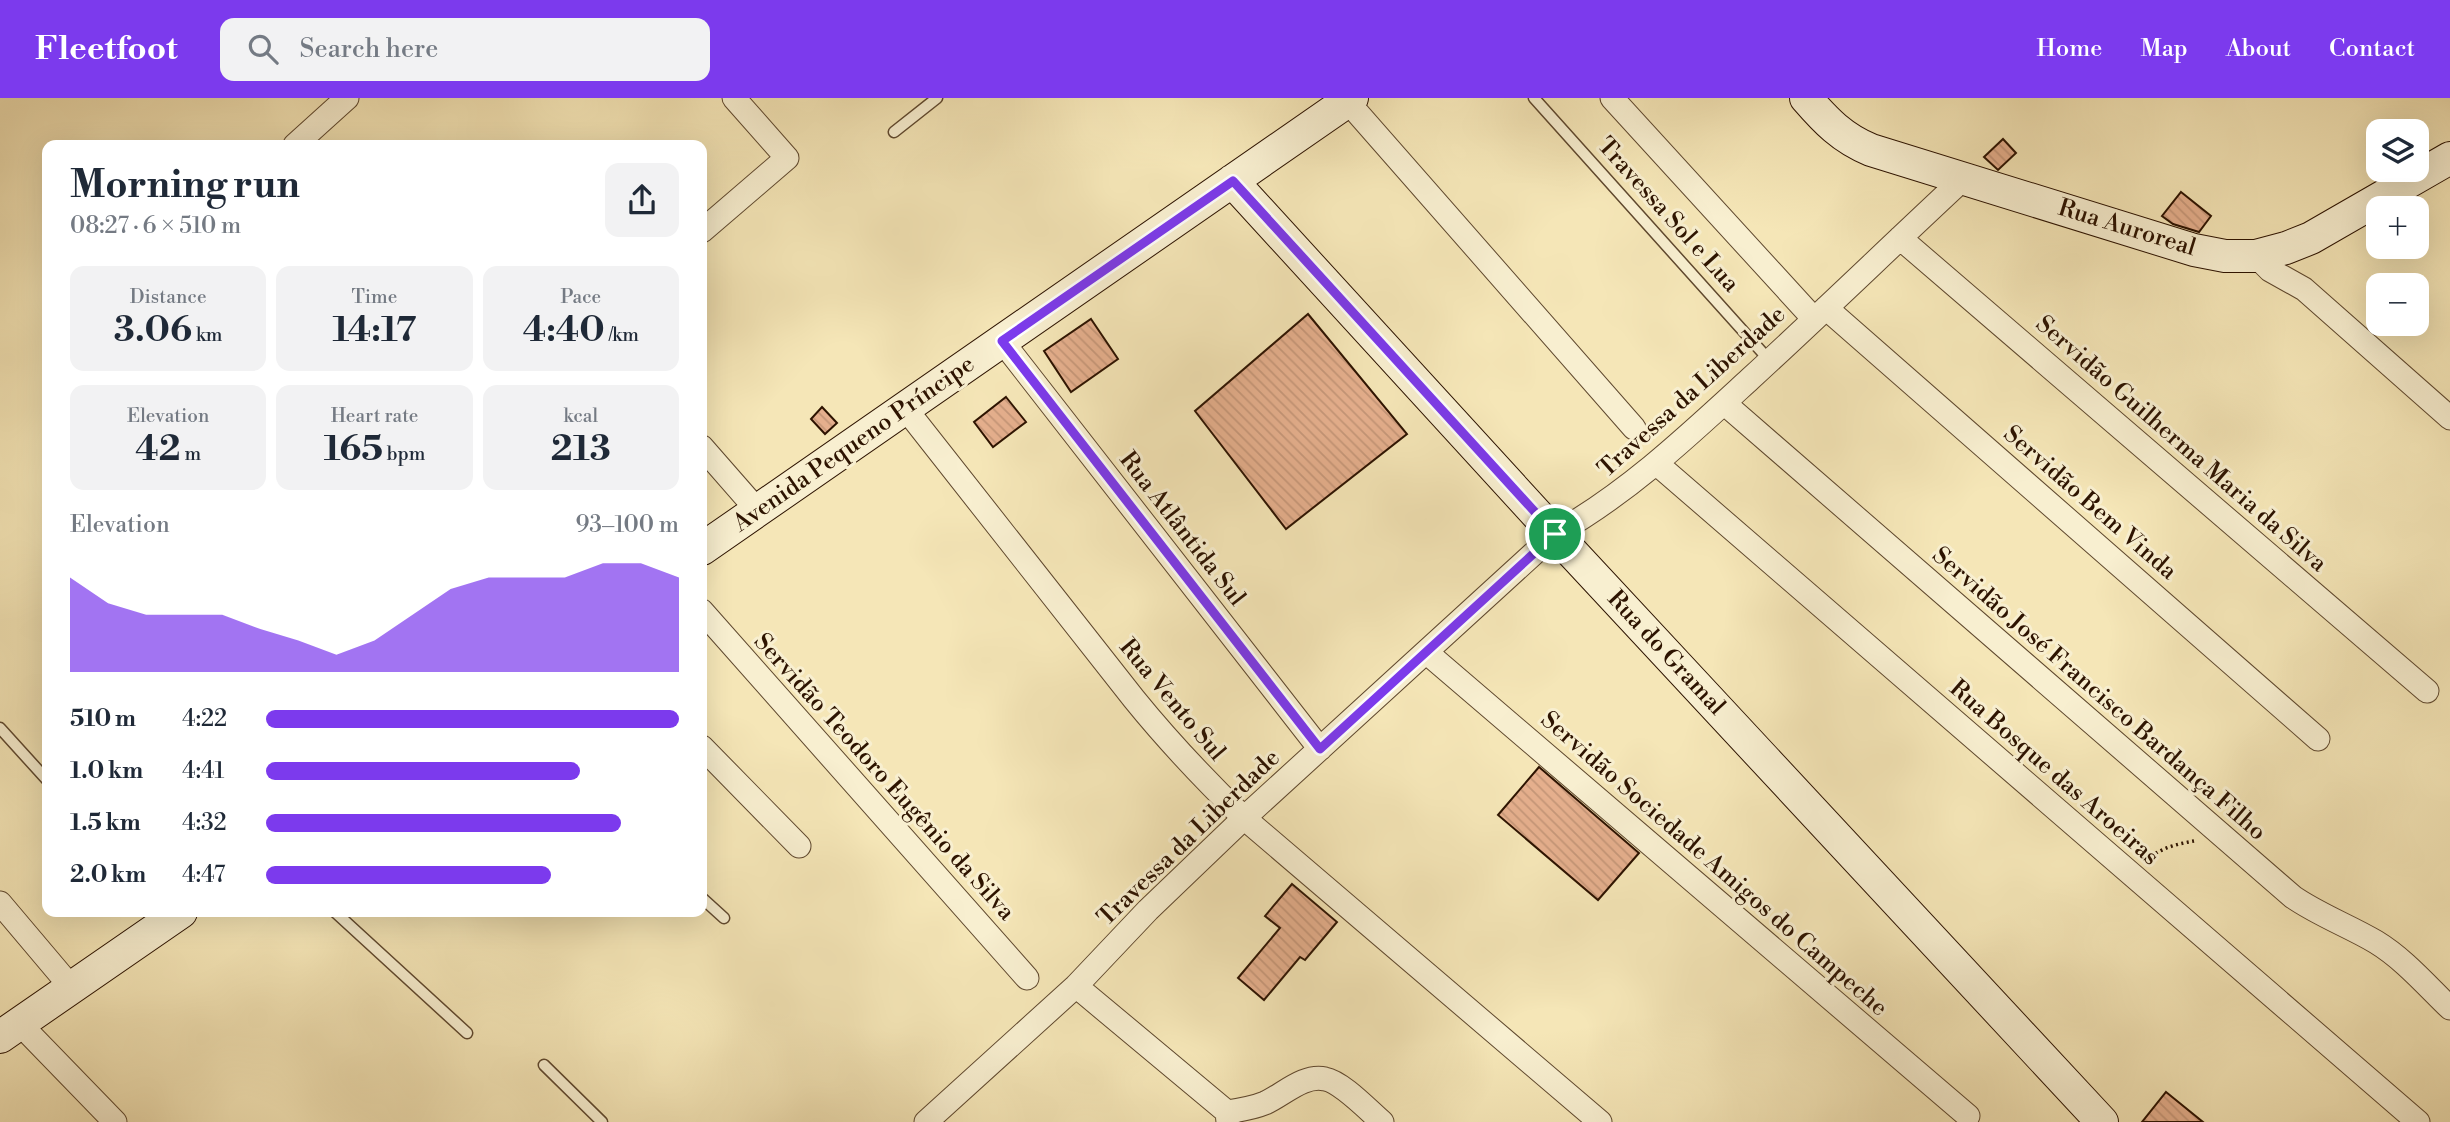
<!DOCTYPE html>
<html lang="en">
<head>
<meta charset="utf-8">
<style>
	:root { --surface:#fff; --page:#f2f2f3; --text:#1f2937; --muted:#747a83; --accent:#7c3aed }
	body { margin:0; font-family:"Libre Bodoni",serif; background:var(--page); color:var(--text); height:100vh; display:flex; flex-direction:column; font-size:26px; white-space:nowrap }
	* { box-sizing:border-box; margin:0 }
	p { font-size:23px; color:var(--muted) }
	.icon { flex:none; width:38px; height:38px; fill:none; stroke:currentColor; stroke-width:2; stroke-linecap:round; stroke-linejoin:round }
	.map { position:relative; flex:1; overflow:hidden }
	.panel { position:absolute; left:42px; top:42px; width:665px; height:777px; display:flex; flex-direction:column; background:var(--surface); border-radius:14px; box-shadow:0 7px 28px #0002 }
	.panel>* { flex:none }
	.controls { position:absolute; left:2366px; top:21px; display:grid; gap:14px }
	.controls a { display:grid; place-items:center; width:63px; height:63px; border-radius:14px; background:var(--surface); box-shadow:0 7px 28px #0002; font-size:35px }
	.pin { position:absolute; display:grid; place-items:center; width:60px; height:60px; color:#fff; margin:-30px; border:4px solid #fff; border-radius:50%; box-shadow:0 2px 7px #0007 }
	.round { display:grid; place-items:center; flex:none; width:74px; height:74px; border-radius:14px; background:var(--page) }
	.summary { display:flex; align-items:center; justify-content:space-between; height:119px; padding:0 28px }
	h1 { font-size:38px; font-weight:700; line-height:52px }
	.figures { display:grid; grid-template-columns:repeat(3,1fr); gap:10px; height:119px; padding:7px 28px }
	.figures div { display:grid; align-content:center; border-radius:14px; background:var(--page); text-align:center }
	.figures b { font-size:35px; font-weight:700 }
	.figures small { font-size:19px; font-weight:400 }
	.figures p { font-size:19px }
	.chart { height:196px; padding:14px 28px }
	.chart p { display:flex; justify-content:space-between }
	.chart svg { width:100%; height:126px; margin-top:7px; fill:var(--accent); opacity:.7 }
	ul { padding:0 28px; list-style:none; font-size:23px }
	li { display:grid; grid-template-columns:112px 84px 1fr; align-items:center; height:52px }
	li i { height:18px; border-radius:9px; background:var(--accent) }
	header { display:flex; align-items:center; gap:42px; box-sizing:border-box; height:98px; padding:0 35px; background:var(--accent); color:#fff }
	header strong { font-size:33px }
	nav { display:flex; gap:38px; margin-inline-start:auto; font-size:24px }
	.search { width:490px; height:63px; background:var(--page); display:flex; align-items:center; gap:18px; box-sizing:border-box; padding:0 24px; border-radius:14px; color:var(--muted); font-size:26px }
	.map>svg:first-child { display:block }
	.building { fill:url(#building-back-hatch); stroke:#2d1300; stroke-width:2 }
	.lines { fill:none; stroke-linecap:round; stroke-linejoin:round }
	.lane-casing { stroke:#5f482e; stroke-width:13 }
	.street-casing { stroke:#5f482e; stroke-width:25 }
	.secondary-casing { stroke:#2d1300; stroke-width:34 }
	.path { stroke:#2d1300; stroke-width:3.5; stroke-dasharray:2 3.5; stroke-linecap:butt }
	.lane { stroke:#f8efd0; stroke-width:10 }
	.street { stroke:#f8efd0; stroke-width:23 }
	.secondary { stroke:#f8efd0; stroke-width:32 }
	.route-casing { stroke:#fff; stroke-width:14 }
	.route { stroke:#7c3aed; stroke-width:9 }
	.labels { text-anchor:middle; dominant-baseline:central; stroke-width:6; stroke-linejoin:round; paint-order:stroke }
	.street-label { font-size:24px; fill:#2d1300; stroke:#f8efd0 }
</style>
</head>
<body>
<header>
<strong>Fleetfoot</strong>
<div class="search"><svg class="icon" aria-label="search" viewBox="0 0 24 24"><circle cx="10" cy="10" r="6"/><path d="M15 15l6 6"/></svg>Search here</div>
<nav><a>Home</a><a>Map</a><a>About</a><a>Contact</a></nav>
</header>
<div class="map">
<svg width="2450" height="1024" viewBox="0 0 2450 1024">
	<defs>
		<pattern id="building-back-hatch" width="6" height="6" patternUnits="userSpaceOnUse" patternTransform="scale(1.75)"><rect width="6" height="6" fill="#e5af8d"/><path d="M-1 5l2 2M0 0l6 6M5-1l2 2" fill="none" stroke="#c59678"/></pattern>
	</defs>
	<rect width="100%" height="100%" fill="#f5e6b7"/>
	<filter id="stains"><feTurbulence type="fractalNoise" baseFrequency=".00286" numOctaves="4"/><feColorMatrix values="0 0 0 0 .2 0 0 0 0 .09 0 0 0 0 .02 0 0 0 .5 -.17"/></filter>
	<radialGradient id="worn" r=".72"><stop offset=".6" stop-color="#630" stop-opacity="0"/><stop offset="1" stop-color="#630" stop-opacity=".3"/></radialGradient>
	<!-- building -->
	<path class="building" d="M2003 41 2016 55 1998 72 1984 59Z
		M2181 94 2211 118 2199 134 2173 126 2162 118Z
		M1308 216 1407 336 1286 431 1195 313Z
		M1091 221 1118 261 1071 294 1044 253Z
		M1006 299 1026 324 993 349 974 324Z
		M822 309 837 325 825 336 811 321Z
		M1539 669 1639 755 1598 802 1498 717Z
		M1292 786 1337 824 1305 862 1300 859 1264 902 1238 880 1280 830 1265 818Z
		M2166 994 2203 1024H2142Z"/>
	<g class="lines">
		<!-- lane casing -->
		<g class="lane-casing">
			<path id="lane" d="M1534 0 1770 263
				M894 34 937 0
				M0 630 47 682
				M702 800 724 820
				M335 814 467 935
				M544 967 602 1024"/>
		</g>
		<!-- street casing -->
		<g class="street-casing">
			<path id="street" d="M1612 0 1814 221
				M1347 3 1634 330
				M295 47 347 0
				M702 133 787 60 734 0
				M1900 140 2427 593
				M2256 158 2270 172 2304 191 2450 320
				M1826 210 2318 641
				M1002 243 1320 651
				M1724 305 2293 799C2319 817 2349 828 2376 844 2404 861 2427 888 2450 910
				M905 310 1134 601C1168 643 1205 682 1244 720L1600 1024
				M702 349 758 413
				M1656 365 2418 1024
				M702 513 1027 880
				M1426 554 1968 1018
				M702 649 799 748
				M0 805 71 889
				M1076 888 1227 1014 1228 1024
				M19 925 115 1024
				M1227 1014C1240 1012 1253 1010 1265 1005 1283 997 1304 976 1325 981 1342 984 1369 1013 1382 1024
				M926 1024 1076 888 1148 812 1244 720 1555 436C1629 394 1688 338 1750 281 1822 215 1892 147 1963 81"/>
		</g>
		<!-- secondary casing -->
		<g class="secondary-casing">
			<path id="secondary" d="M1806 0C1826 23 1842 40 1871 52L2194 152 2225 158H2256L2286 150 2311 140 2450 60
				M1232 83 1555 436 2102 1024
				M702 451 1352 0
				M0 939 181 814"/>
		</g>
		<!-- path -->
		<path class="path" d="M2147 762C2160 750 2177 746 2194 743"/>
		<!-- lane -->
		<use href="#lane" class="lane"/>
		<!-- street -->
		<use href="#street" class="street"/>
		<!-- secondary -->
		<use href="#secondary" class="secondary"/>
	</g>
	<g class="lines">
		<!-- route casing -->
		<g class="route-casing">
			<path id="route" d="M1233 83 1555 436 1320 651 1002 243Z"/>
		</g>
		<!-- route -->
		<use href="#route" class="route"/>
	</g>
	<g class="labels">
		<!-- street labels -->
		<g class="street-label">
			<text transform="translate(1668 117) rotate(48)">Travessa Sol e Lua</text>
			<text transform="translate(2127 130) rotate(17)">Rua Auroreal</text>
			<text transform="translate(1692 294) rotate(-42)">Travessa da Liberdade</text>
			<text transform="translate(854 346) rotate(-35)">Avenida Pequeno Príncipe</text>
			<text transform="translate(2181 346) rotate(41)">Servidão Guilherma Maria da Silva</text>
			<text transform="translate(2090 405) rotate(41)">Servidão Bem Vinda</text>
			<text transform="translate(1182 431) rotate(52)">Rua Atlântida Sul</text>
			<text transform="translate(1666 555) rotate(47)">Rua do Gramal</text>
			<text transform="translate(2099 596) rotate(41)">Servidão José Francisco Bardança Filho</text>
			<text transform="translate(1172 602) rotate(50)">Rua Vento Sul</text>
			<text transform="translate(2054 675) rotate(41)">Rua Bosque das Aroeiras</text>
			<text transform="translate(884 679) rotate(48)">Servidão Teodoro Eugênio da Silva</text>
			<text transform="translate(1189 740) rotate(-44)">Travessa da Liberdade</text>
			<text transform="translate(1714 766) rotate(41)">Servidão Sociedade Amigos do Campeche</text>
		</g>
	</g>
	<rect width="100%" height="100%" filter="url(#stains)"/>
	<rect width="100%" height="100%" fill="url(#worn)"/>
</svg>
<div class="controls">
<a><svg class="icon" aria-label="layers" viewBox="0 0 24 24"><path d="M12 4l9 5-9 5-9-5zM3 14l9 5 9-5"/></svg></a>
<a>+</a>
<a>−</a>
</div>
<div class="pin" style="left:1555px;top:436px;background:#1e9e55"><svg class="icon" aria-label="arrive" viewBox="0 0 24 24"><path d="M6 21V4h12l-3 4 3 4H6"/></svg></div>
<section class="panel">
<div class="summary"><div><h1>Morning run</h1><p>08:27 · 6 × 510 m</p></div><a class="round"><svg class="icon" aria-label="share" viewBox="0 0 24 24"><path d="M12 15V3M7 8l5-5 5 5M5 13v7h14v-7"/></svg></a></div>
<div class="figures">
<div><p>Distance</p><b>3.06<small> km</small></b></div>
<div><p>Time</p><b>14:17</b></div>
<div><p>Pace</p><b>4:40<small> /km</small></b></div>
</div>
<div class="figures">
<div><p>Elevation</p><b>42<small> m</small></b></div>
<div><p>Heart rate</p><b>165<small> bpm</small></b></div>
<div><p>kcal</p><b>213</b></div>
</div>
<div class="chart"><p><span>Elevation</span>93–100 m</p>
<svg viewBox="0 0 160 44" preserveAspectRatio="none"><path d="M0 44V11L10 20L20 24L30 24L40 24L50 29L60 33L70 38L80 33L90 24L100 15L110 11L120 11L130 11L140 6L150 6L160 11V44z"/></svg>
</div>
<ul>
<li><b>510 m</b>4:22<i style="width:100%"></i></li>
<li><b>1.0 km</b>4:41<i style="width:76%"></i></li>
<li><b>1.5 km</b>4:32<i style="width:86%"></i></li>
<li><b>2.0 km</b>4:47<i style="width:69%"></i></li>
</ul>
</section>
</div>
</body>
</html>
